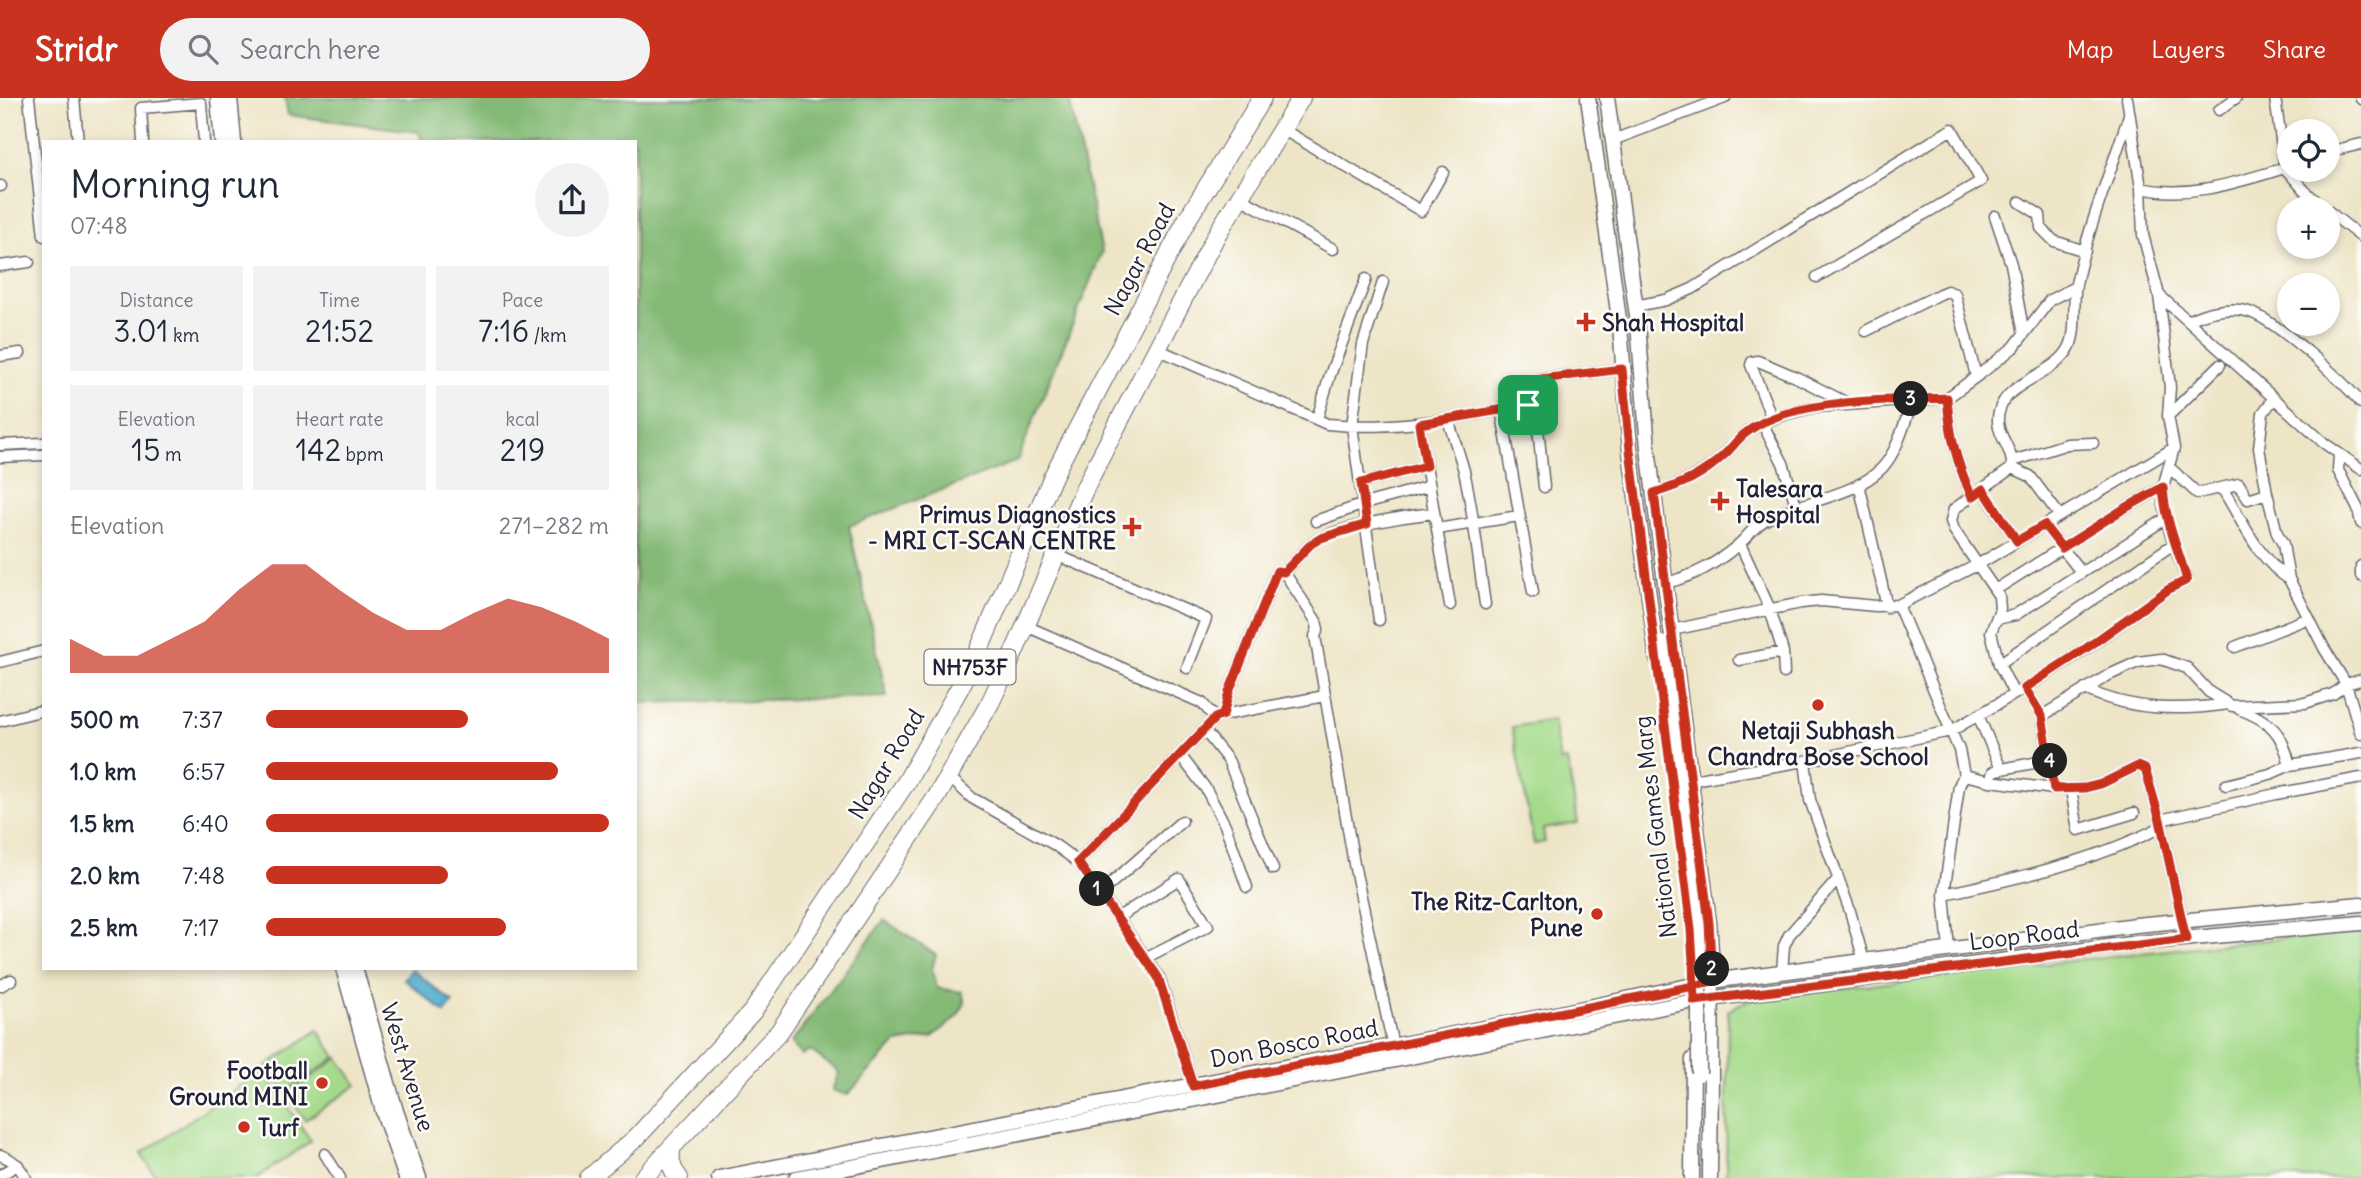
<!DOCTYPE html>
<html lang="en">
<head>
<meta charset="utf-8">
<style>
	:root { --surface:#fff; --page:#f2f2f3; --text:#1f2937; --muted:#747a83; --accent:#c8321e }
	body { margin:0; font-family:Delius,sans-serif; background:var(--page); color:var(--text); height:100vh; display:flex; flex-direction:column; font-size:26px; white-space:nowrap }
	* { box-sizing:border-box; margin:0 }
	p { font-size:23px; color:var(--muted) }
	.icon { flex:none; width:38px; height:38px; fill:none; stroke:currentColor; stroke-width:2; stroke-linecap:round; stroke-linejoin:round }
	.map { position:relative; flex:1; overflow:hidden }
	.sheet { position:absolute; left:42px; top:42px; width:595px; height:830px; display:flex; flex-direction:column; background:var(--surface); border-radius:0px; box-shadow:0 4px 10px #0003 }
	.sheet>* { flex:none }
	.tools { position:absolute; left:2277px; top:21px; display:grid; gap:14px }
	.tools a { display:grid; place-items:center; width:63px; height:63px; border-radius:50%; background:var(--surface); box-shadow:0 4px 10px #0003; font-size:35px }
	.pin { position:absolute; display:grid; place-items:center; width:60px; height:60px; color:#fff; margin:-30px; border-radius:14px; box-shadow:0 4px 10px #0006 }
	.km { position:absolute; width:35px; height:35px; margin:-18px; border-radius:50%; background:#222; color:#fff; font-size:19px; line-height:35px; text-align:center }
	.round { display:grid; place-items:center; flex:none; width:74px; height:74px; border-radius:37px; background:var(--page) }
	.summary { display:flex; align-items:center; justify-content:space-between; height:119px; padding:0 28px }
	h1 { font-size:38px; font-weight:600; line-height:52px }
	.figures { display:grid; grid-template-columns:repeat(3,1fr); gap:10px; height:119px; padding:7px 28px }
	.figures div { display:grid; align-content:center; border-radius:0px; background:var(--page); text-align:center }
	.figures b { font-size:30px; font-weight:600 }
	.figures small { font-size:19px; font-weight:400 }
	.figures p { font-size:19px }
	.chart { height:196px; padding:14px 28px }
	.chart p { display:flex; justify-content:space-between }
	.chart svg { width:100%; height:126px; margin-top:7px; fill:var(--accent); opacity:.7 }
	ul { padding:0 28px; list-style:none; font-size:23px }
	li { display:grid; grid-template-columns:112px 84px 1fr; align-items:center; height:52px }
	li i { height:18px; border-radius:9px; background:var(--accent) }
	header { display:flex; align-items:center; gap:42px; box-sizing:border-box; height:98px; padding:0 35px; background:var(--accent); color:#fff }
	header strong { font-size:33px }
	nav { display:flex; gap:38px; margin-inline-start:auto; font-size:24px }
	.search { width:490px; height:63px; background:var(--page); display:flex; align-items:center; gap:18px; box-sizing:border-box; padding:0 24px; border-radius:38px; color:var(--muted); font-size:26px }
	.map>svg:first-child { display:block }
	.green { fill:#a5da8a; stroke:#647e62; stroke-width:2 }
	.forest { fill:#84ba76; stroke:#536e58; stroke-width:2 }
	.water { fill:#4eaacc; stroke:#386684; stroke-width:2 }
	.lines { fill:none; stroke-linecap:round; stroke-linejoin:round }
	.minor-casing { stroke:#69666c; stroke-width:13 }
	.major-casing { stroke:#69666c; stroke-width:17 }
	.highway-casing { stroke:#69666c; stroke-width:20 }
	.minor { stroke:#fff; stroke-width:10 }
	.major { stroke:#fff; stroke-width:14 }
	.highway { stroke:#fff; stroke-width:18 }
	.major-bridge-casing { stroke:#69666c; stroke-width:17; stroke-linecap:butt }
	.major-bridge { stroke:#fff; stroke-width:14 }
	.route-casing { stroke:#fff; stroke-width:14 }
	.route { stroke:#c8321e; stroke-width:9 }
	.poi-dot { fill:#c8321e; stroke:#fdfcf7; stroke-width:2.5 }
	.labels { text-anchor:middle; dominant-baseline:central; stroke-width:5; stroke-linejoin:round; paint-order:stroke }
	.shield { fill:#fdfcf7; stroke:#646373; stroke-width:2 }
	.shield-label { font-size:21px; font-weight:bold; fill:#22223b }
	.street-label { font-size:23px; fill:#22223b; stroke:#fdfcf7 }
	.poi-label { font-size:23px; font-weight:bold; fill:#22223b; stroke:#fdfcf7; text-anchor:start }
</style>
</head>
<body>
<header>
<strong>Stridr</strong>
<div class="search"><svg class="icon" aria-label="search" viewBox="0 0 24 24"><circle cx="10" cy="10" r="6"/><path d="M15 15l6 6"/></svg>Search here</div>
<nav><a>Map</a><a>Layers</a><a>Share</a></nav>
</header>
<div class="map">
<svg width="2361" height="1080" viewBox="0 0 2361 1080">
	<rect width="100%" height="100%" fill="#fdfcf7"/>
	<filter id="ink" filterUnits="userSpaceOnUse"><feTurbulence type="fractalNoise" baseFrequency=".0143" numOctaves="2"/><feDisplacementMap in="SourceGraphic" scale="14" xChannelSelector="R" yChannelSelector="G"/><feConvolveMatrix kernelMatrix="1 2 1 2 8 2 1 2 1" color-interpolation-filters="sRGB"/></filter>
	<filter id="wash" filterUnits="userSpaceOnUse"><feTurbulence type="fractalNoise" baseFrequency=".00686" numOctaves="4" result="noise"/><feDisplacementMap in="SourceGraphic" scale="28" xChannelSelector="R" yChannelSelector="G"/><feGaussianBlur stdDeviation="1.57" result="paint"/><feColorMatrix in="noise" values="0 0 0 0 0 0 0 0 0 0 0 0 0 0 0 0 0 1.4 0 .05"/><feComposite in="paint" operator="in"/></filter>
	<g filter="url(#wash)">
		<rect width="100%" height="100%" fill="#eee5c7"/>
		<!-- green -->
		<path class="green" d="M1553 622 1560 663 1567 662 1578 725 1543 731 1545 744 1534 746 1512 629Z
			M2361 832V1080H1726L1728 913 1739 906 1752 901 2120 857Z
			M318 932 336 959 285 994 266 968Z
			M338 960 357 987 305 1022 287 996Z
			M263 972 311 1043 257 1080H157L141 1056Z"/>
		<!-- forest -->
		<path class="forest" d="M285 0H1069L1102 154 1017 363 849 428 887 599 635 605V44H422L419 34 288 17Z
			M884 822 936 857 932 871 937 890 962 894 965 905 956 920 932 939 896 945 847 997 832 992 839 974 810 952 802 957 791 945Z"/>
		<!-- water -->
		<path class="water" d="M412 871 453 905 445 915 404 881Z"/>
	</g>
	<g filter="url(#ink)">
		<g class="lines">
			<!-- minor casing -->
			<g class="minor-casing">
				<path id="minor" d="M29 0 44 138
					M74 0 78 44
					M2127 0 2141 90 2143 137 2159 197 2324 345 2361 371
					M2275 0 2285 70 2289 69
					M2361 0V1
					M2219 12 2236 0
					M1282 31 1421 113 1443 74
					M1613 42 1725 0
					M143 44 141 10 201 5 204 44
					M2328 54 2361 46
					M0 88H1
					M2141 90C2190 101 2237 84 2285 70L2305 93 2324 110
					M1240 100 1333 151
					M2020 104 2040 117 2041 130 2054 143 2085 153
					M2328 113 2361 139
					M1995 118 2011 166 2024 236
					M0 168 29 164
					M1635 208 1666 202 1692 191 1952 31 1981 83 1817 179
					M2188 223C2203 214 2229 209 2246 213 2273 219 2342 282 2361 305
					M1866 233 1940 196 1947 193 1955 196 1976 278
					M1157 251 1327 326C1395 333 1461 319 1528 307L1535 301 1541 281 1622 271
					M0 258 20 255
					M1947 300C1950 339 1956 363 1972 399
					M2274 300 2263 315 2259 350 2267 395 2277 435 2283 446 2289 481 2324 550 2346 586 2361 636
					M1535 301 1544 389
					M1501 311 1533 494
					M2168 318 2220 267
					M1317 321 1330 277 1366 181
					M1448 321C1453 338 1459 355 1464 373 1474 416 1478 461 1485 506
					M1772 321 1751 267 1752 264 1758 263 1796 279 1849 306
					M1762 325 1783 365 1796 407
					M1419 326 1450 507
					M0 347 44 345
					M2339 356 2338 372 2358 411 2361 425
					M0 359 44 357
					M2013 363 2067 346 2093 345
					M2012 370 2030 378 2060 418
					M2170 370 2197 395 2239 386 2248 401 2267 395
					M1361 385 1426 368
					M1859 386 1887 509
					M2222 390C2241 420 2258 462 2289 481
					M1983 392 2017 443
					M1654 395C1681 387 1704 376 1725 356 1733 348 1740 339 1748 333 1768 320 1793 314 1816 309L1947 300 1984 273 2014 249 2050 202 2075 189
					M1316 423 1364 406 1430 388
					M2044 427 2081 474
					M1437 431 1519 418
					M1740 446 1770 511 1783 554 1784 575
					M1057 457 1206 521 1187 570
					M2361 468V478
					M1284 474 1316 523 1318 531 1315 538 1354 766 1393 948
					M1666 485C1694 478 1714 467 1737 448 1748 439 1755 426 1769 420 1805 402 1853 399 1882 370 1898 353 1905 323 1913 301
					M1995 492 2122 412 2163 389
					M1898 507 1959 652 1964 677 1959 688 1944 796 1949 851
					M1997 521 2015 517 2167 420
					M1379 522 1352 328 1363 246 1383 184
					M1026 528 1202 605 1215 620
					M1672 532 1801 505 1821 503 1876 508 1898 507 1979 466 2174 350
					M2235 549 2309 520
					M1739 562 1783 554
					M0 564 44 553
					M1999 566 2175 445
					M2025 590 2042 618 2049 662
					M2085 591C2131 613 2180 613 2229 606
					M2014 596 1999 566 1991 534 2000 511 1999 498 1954 432 1951 423 1954 411 2012 370C2014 350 1993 335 1999 314 2007 282 2054 278 2069 250 2078 233 2072 206 2076 186 2088 129 2111 73 2129 17
					M2239 611C2271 623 2282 634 2290 667
					M1223 617 1229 594 1277 473 1284 474C1294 465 1302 454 1311 446 1331 429 1407 418 1434 415
					M1978 617 2001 671
					M2042 618 2109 577 2138 564 2161 561 2187 570 2209 594 2232 608 2305 605 2333 596 2346 586 2361 582
					M0 623 44 612
					M1204 632 1228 662 1273 771
					M1180 657 1206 691 1225 727 1247 789
					M1805 663 1810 702 1850 813 1864 863
					M1964 677 1990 683 2054 691 2049 662 1997 672 1993 674 1990 683
					M948 678 972 700 1055 747 1078 764 1159 879 1193 988
					M1692 682 1805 663 1951 633 2025 590 2089 549 2169 491 2187 482 2170 434 2164 407 2163 389 2174 350 2168 318 2170 289 2159 197
					M2226 687 2270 676 2290 667 2361 655
					M2054 691 2085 690 2101 686 2138 668 2145 671 2160 722 2186 840
					M2071 691 2078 732 2134 715
					M2160 722 2276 696 2361 680
					M1078 764 1215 620 1223 617 1325 598
					M1100 795 1182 723
					M1944 796C2019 780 2093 764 2161 729
					M1117 820 1179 781 1208 828 1145 860
					M1782 873 1784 848 1789 837 1838 781
					M0 888 11 882
					M325 1056 340 1080
					M0 1057C14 1062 19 1068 26 1080
					M0 1077 18 1067"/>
			</g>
			<!-- major casing -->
			<g class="major-casing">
				<path id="major" d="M218 0 222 44
					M230 0 234 44
					M1588 0 1620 228 1630 352 1657 561
					M1607 0 1638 226 1648 350 1709 825 1712 868 1710 1080
					M343 870 384 1017 406 1080
					M355 870 396 1013 419 1080
					M719 1080 1551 917 1712 883 2136 827 2361 806
					M796 1080 1694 903 2138 845 2361 825
					M1692 1080 1693 961"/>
			</g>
			<!-- highway casing -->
			<g class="highway-casing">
				<path id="highway" d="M671 1052C670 1063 671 1071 679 1080
					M589 1080 636 1040 753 913 907 683 960 589 982 545 1053 378 1070 345 1188 120 1262 0
					M643 1080 779 934 936 700 990 605 1012 559 1084 392 1100 360 1217 136 1301 0"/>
			</g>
			<!-- minor -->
			<use href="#minor" class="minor"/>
			<!-- major -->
			<use href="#major" class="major"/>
			<!-- highway -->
			<use href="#highway" class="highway"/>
			<!-- major-bridge casing -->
			<g class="major-bridge-casing">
				<path id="major-bridge" d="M1661 545 1699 843V976"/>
			</g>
			<!-- major-bridge -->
			<use href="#major-bridge" class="major-bridge"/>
		</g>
	</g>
	<g class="lines" filter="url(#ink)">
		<!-- route casing -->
		<g class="route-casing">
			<path id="route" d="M1528 307 1419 326 1426 368 1361 385 1367 426 1321 440 1311 446 1284 474 1277 473 1229 594 1223 617 1215 620 1078 764 1158 879 1193 988 1694 888 1712 883 1709 825 1654 395C1681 387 1703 377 1724 357 1732 350 1738 340 1747 334 1790 300 1893 302 1947 300 1950 339 1956 363 1972 399L1983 391 2017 443 2044 427 2062 450 2122 412 2163 389C2165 423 2178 451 2187 482L2169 491 2088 549 2025 590 2042 618 2054 691 2085 690 2101 686 2138 668 2145 671 2160 722 2186 841 1694 903C1694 879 1693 855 1691 831L1630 352 1622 271 1541 281 1535 301 1528 307"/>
		</g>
		<!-- route -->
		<use href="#route" class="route"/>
	</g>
	<!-- markers -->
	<g class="poi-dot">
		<path d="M1582.5 213.5h7v7h7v7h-7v7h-7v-7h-7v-7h7z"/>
		<path d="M1716.5 392.5h7v7h7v7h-7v7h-7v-7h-7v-7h7z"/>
		<path d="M1128.5 418.5h7v7h7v7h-7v7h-7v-7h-7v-7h7z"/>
		<circle cx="1818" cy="607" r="7"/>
		<circle cx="1597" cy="816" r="7"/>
		<circle cx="322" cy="985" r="7"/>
		<circle cx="244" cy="1029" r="7"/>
	</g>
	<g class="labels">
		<!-- shield labels -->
		<rect class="shield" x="924.5" y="551.5" width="91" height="35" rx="5"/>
		<g class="shield-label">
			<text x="970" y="569">NH753F</text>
		</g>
		<!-- street labels -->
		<g class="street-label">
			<text transform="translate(1139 161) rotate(-62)">Nagar Road</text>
			<text transform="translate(886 666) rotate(-59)">Nagar Road</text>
			<text transform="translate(1655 729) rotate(-97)">National Games Marg</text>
			<text transform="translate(2024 837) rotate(-7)">Loop Road</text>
			<text transform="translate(1294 945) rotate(-11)">Don Bosco Road</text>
			<text transform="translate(408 969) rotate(73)">West Avenue</text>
		</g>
		<!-- poi labels -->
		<g class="poi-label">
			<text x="1602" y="224">Shah Hospital</text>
			<text x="1736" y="390">Talesara<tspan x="1736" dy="26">Hospital</tspan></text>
			<text x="1116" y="416" text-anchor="end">Primus Diagnostics<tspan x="1116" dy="26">- MRI CT-SCAN CENTRE</tspan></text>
			<text x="1818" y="632" text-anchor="middle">Netaji Subhash<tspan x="1818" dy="26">Chandra Bose School</tspan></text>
			<text x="1583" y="803" text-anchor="end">The Ritz-Carlton,<tspan x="1583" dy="26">Pune</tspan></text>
			<text x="308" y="972" text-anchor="end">Football<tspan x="308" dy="26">Ground MINI</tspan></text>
			<text x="258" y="1029">Turf</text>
		</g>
	</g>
</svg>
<div class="tools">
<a><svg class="icon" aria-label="locate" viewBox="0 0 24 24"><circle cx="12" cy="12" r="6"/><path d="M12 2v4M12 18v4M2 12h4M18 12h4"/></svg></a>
<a>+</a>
<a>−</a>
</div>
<div class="pin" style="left:1528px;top:307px;background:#1e9e55"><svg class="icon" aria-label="arrive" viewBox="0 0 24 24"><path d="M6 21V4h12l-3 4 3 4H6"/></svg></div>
<b class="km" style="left:1097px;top:791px">1</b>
<b class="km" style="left:1712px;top:871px">2</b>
<b class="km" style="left:1911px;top:301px">3</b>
<b class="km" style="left:2050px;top:663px">4</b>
<section class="sheet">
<div class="summary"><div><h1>Morning run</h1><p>07:48</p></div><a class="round"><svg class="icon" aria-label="share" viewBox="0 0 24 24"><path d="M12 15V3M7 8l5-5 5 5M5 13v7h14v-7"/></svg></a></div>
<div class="figures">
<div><p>Distance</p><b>3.01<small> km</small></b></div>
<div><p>Time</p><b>21:52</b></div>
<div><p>Pace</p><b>7:16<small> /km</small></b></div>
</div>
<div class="figures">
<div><p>Elevation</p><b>15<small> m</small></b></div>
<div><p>Heart rate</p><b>142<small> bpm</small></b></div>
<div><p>kcal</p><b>219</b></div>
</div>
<div class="chart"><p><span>Elevation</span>271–282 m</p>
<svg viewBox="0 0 160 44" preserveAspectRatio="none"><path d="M0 44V32L10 38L20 38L30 32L40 26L50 15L60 6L70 6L80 15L90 23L100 29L110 29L120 23L130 18L140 21L150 26L160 32V44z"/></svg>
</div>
<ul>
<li><b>500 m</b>7:37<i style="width:59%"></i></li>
<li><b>1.0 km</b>6:57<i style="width:85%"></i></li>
<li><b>1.5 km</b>6:40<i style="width:100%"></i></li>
<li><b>2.0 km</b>7:48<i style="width:53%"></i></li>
<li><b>2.5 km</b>7:17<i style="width:70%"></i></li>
</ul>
</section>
</div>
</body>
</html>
